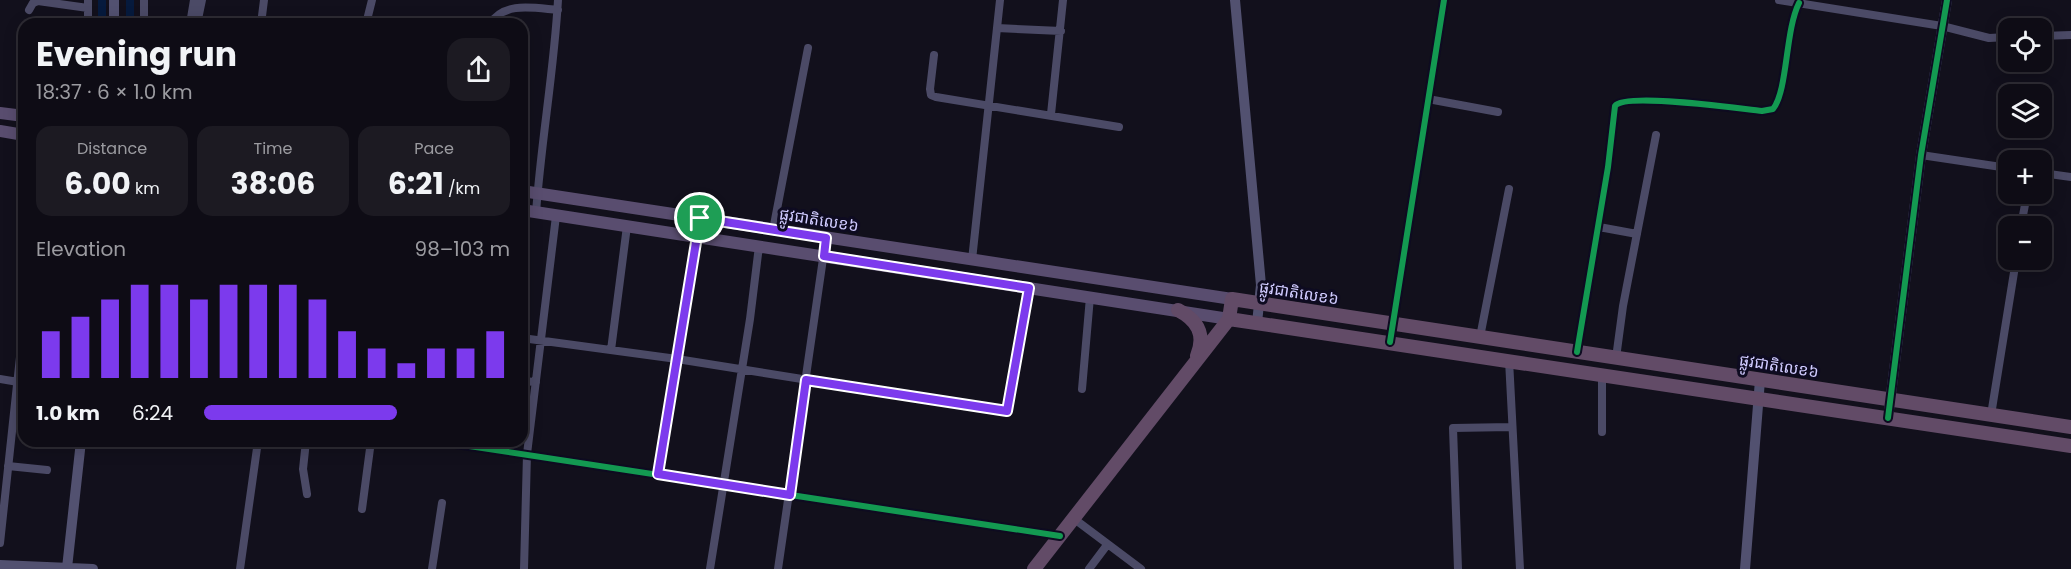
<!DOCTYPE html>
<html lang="en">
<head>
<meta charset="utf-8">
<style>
	:root { --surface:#0e0c15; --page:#1c1a22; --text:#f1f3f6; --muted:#9b9ba0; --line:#2e2c34; --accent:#7c3aed }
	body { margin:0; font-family:Poppins,"Noto Sans Khmer",sans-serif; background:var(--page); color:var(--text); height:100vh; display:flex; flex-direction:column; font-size:22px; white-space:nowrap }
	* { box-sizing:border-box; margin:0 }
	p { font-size:20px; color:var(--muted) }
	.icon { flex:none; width:33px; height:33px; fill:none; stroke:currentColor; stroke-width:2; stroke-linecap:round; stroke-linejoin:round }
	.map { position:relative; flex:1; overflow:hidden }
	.sheet { position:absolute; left:18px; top:18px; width:510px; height:429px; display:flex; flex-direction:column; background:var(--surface); border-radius:18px; box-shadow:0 3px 15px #0003,0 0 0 2px var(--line) }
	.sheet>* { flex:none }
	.fabs { position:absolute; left:1998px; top:18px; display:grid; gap:12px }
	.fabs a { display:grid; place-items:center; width:54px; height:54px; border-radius:12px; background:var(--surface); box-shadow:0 3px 15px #0003,0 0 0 2px var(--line); font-size:30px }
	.pin { position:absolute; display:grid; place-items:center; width:51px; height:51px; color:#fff; margin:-26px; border:3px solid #fff; border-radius:50%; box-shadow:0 2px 6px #0007 }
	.round { display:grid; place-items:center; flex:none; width:63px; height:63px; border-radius:18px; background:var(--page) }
	.headline { display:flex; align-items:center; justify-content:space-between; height:102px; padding:0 18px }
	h1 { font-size:33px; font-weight:700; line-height:45px }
	.metrics { display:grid; grid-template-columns:repeat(3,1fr); gap:9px; height:102px; padding:6px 18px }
	.metrics div { display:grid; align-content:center; border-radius:15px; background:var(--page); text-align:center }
	.metrics b { font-size:30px; font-weight:700 }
	.metrics small { font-size:16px; font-weight:400 }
	.metrics p { font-size:16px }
	.chart { height:168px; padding:12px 18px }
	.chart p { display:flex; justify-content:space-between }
	.chart svg { width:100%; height:108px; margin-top:6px; stroke:var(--accent); stroke-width:6 }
	ul { padding:0 18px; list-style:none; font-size:20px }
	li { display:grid; grid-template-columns:96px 72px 1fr; align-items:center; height:45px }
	li i { height:15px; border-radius:8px; background:var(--accent) }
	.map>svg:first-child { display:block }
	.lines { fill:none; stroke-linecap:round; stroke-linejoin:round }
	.canal { stroke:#061a3d; stroke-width:8 }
	.street { stroke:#4b4a66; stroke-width:8 }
	.secondary { stroke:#525170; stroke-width:10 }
	.primary { stroke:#594d6f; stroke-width:12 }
	.highway { stroke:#624b67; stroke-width:14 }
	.cycleway-casing { stroke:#0e0b21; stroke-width:10 }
	.cycleway { stroke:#139951; stroke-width:6 }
	.route-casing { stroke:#fff; stroke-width:12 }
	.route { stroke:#7c3aed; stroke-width:8 }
	.labels { text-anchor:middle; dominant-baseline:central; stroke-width:6; stroke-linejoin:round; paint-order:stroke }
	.street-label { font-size:16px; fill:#d0cbff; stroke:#0e0b21 }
</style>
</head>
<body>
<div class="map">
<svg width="2071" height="569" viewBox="0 0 2071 569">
	<rect width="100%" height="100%" fill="#12101c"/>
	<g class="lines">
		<!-- canal -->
		<path class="canal" d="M102 0V24
			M130 0V24"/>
		<!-- street -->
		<path class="street" d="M144 0V24
			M1779 0 1942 26 1989 38 2008 37
			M29 10 33 3 38 1 88 8
			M88 24V0
			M190 24 194 0
			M197 24 202 0
			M261 24 264 0
			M366 24 372 0
			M490 24C504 1 534 8 558 10
			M997 28 1061 31
			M2042 36 2071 35
			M934 55 930 89 931 95 936 97 1119 127
			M1428 99 1498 112
			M1051 114 1063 0
			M1921 155 2008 168
			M2042 173 2071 177
			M536 213C541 142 554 71 558 0
			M2021 226 2027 194
			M1599 227 1637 234
			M773 230 808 48
			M972 260 1000 0
			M1480 337 1509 189
			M522 338 677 359 1002 411H1007L1009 405 1029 288
			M1390 342 1444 0
			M611 350 627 226
			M1577 352 1608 167 1615 106C1625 92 1741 109 1762 111L1773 109C1788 90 1785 31 1799 3
			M1616 358 1623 306 1656 135
			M1509 360 1520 569
			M1602 375V432
			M0 379 24 383
			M522 381 536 382
			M1082 389 1090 297
			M1991 415 2016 260
			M306 441 303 469 307 494
			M436 441 1060 536
			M8 466 47 470
			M658 474 700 218
			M362 509 371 441
			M1073 518 1141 569
			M0 543 24 320
			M240 569 258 441
			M432 569 442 503
			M524 569 527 454 556 216
			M710 569 750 319 759 246
			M778 569 826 238
			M1089 569 1107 545
			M1458 569 1453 428 1511 427"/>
		<!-- secondary -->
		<path class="secondary" d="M114 0V24
			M1235 0 1261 285 1257 323
			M1888 418 1921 155 1947 0
			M0 565 93 569
			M67 568 81 441
			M1745 569 1760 380"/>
		<!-- primary -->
		<path class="primary" d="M0 113 24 116
			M0 131 24 135
			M522 191 1232 299
			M522 210 1229 319"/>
		<!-- highway -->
		<path class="highway" d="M1178 310C1197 320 1206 334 1197 356
			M1229 319 2071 446
			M1034 569 1229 319 1232 299 2071 427"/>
		<!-- cycleway casing -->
		<g class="cycleway-casing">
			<path id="cycleway" d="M1390 342 1444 0
				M1577 352 1608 167 1615 106C1625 92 1741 109 1762 111L1773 109C1788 90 1785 31 1799 3
				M1888 418 1921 155 1947 0
				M436 441 1060 536"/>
		</g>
		<!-- cycleway -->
		<use href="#cycleway" class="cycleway"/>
	</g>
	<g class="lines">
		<!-- route casing -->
		<g class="route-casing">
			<path id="route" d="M700 218 826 238 824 256 1029 288 1007 411 806 380 790 495 658 474Z"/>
		</g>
		<!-- route -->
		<use href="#route" class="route"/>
	</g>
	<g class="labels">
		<!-- street labels -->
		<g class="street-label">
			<text transform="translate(819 220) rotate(9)">ផ្លូវជាតិលេខ៦</text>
			<text transform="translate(1299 293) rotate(9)">ផ្លូវជាតិលេខ៦</text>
			<text transform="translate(1779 366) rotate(9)">ផ្លូវជាតិលេខ៦</text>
		</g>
	</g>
</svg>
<div class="fabs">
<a><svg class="icon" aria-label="locate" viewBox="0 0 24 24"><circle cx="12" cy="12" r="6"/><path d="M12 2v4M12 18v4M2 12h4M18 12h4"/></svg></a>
<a><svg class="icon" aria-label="layers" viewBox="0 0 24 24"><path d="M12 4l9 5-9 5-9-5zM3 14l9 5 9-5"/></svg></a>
<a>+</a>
<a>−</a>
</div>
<div class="pin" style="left:700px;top:218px;background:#1e9e55"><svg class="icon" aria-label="arrive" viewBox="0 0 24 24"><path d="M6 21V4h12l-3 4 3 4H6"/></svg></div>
<section class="sheet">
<div class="headline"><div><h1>Evening run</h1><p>18:37 · 6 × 1.0 km</p></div><a class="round"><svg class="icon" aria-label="share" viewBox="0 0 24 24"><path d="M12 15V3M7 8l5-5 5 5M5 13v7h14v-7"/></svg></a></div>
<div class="metrics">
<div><p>Distance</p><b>6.00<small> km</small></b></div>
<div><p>Time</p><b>38:06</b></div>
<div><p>Pace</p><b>6:21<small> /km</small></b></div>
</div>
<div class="chart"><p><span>Elevation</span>98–103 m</p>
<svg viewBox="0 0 160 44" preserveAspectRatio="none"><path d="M5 44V25M15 44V19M25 44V12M35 44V6M45 44V6M55 44V12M65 44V6M75 44V6M85 44V6M95 44V12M105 44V25M115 44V32M125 44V38M135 44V32M145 44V32M155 44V25"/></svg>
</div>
<ul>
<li><b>1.0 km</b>6:24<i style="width:63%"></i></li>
</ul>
</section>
</div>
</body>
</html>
